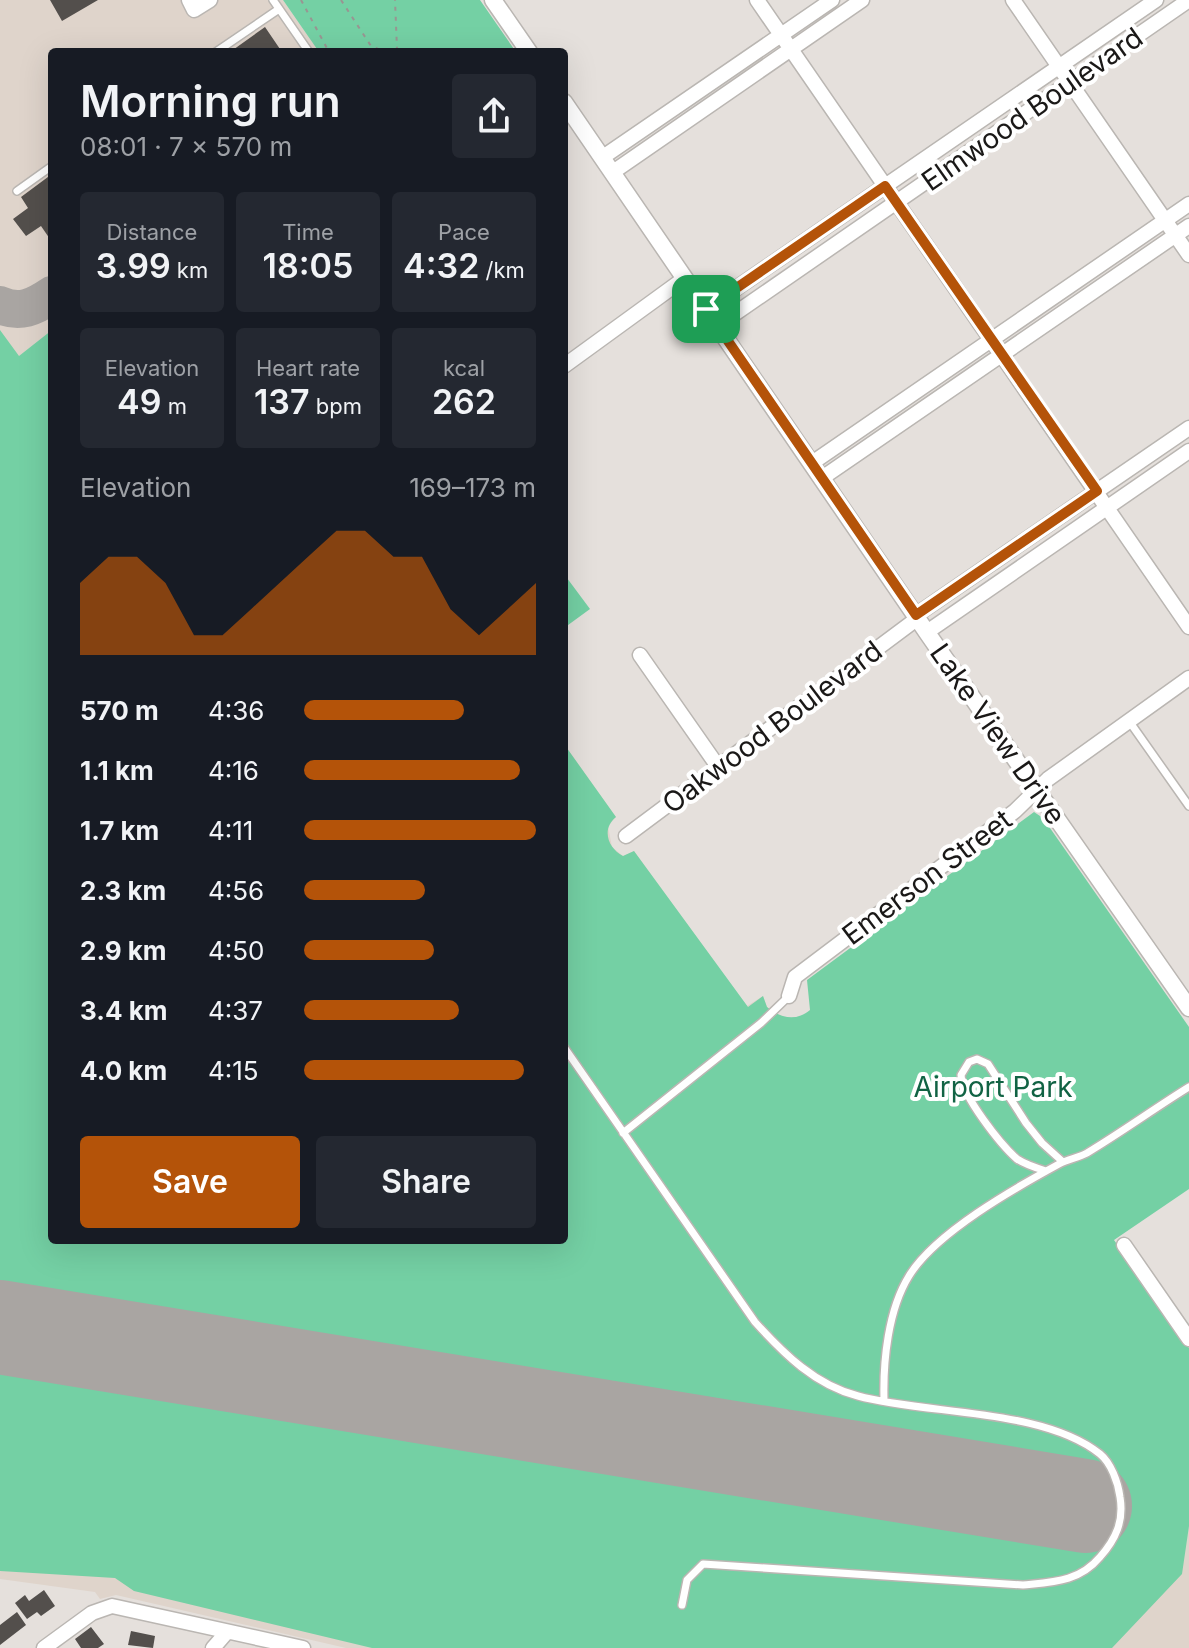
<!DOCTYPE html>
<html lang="en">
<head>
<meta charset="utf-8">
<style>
	:root { --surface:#171b24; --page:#242831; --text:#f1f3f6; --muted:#9ea1a6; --accent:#b45309 }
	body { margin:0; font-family:Inter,sans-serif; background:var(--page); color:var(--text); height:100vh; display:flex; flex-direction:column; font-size:30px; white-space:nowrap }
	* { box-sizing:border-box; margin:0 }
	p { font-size:26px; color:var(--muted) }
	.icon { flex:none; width:44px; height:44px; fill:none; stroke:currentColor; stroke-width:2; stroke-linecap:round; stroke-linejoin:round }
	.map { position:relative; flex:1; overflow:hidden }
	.panel { position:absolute; left:48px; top:48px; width:520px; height:1196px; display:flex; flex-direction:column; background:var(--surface); border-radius:8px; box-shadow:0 8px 32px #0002 }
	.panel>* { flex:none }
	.pin { position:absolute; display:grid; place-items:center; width:68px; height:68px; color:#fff; margin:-34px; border-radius:16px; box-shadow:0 4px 12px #0006 }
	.round { display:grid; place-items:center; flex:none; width:84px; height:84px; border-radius:8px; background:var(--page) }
	.headline { display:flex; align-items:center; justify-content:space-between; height:136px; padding:0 32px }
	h1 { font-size:44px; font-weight:600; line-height:60px }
	.stats { display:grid; grid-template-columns:repeat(3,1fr); gap:12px; height:136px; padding:8px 32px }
	.stats div { display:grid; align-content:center; border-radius:8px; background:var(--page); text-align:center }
	.stats b { font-size:34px; font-weight:600 }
	.stats small { font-size:22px; font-weight:400 }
	.stats p { font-size:22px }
	.chart { height:224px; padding:16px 32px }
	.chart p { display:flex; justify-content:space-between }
	.chart svg { width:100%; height:144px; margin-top:8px; fill:var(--accent); opacity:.7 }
	.primary-button { display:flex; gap:16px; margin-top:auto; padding:16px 32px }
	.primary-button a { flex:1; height:92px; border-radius:8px; background:var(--accent); color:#fff; font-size:32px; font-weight:600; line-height:92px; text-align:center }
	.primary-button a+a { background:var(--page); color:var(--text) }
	ul { padding:0 32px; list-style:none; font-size:26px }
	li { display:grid; grid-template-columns:128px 96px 1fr; align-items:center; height:60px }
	li i { height:20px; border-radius:10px; background:var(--accent) }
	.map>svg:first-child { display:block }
	.built { fill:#dfd4cb }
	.green { fill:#74d0a4 }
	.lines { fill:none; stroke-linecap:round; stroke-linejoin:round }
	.taxiway { stroke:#a9a5a2; stroke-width:38 }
	.runway { stroke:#a9a5a2; stroke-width:94 }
	.building { fill:#534f4c }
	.service-casing { stroke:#bab6b2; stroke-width:10 }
	.minor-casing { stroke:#bab6b2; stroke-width:17 }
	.tertiary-casing { stroke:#bab6b2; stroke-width:19 }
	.path { stroke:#999592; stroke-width:2; stroke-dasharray:4 6; stroke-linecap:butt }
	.service { stroke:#fff; stroke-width:7 }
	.minor { stroke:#fff; stroke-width:14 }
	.tertiary { stroke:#fff; stroke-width:16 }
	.route-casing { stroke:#fff; stroke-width:16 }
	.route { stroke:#b45309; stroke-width:10 }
	.labels { text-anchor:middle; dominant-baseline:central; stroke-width:8; stroke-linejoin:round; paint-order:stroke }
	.street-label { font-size:28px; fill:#1a1817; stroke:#fff }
	.park-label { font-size:28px; fill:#116344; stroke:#fff }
</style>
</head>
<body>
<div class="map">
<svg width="1189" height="1648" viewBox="0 0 1189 1648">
	<rect width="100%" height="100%" fill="#e5e0dc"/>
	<!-- built -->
	<path class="built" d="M0 0H283L319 52H52V1240H564V744L616 817 608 826 612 847 623 856 634 851 747 1006 763 996 767 1007 773 1012 787 1018 801 1017 1189 1404V1648H346L116 1595 100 1599 95 1592 0 1579Z"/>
	<!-- green -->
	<path class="green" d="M283 0H480L516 52H319Z
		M0 330 19 356 52 330V1240H564V744L616 817C601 829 608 848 623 856L634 851 748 1007 763 996 767 1007C780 1018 796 1022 810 1010L807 980 1034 812 1043 818 1189 1027V1189L1114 1240 1189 1348V1526L1182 1574 1112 1648H372L134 1591 115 1578 0 1571V1361L1078 1538 1086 1482 0 1298Z
		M564 574 590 609 564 628Z"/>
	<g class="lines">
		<!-- taxiway -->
		<path class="taxiway" d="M0 305C20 314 34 307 52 295"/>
		<!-- runway -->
		<path class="runway" d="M0 1327 1085 1506"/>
	</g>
	<!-- building -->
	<path class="building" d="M50 0H98L62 21Z
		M265 27 282 52H230Z
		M52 174V242L41 226 26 236 13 219 28 208 21 197Z
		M44 1590 55 1606 41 1616 37 1612 27 1619 15 1603 25 1595 29 1601Z
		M17 1612 26 1625 0 1645V1625Z
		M91 1627 104 1644 98 1648H81L75 1639Z
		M131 1631 155 1636 153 1648 128 1645Z"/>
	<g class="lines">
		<!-- service casing -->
		<g class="service-casing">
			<path id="service" d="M273 0 309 52
				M216 52 279 9
				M17 191 52 166
				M1129 721 1189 806
				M564 1047 755 1322C784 1354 815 1385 858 1396 927 1415 1043 1408 1100 1454 1111 1463 1118 1482 1120 1497 1124 1521 1116 1539 1100 1557 1079 1582 1053 1582 1023 1585L703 1564 687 1580 682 1605
				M623 1133 761 1023 788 997
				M1046 1171C1036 1168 1026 1165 1017 1159 1001 1145 962 1096 961 1075L969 1062 977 1059 988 1064 1026 1123 1042 1143 1063 1162
				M884 1400C883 1361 888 1310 909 1276 935 1233 1015 1188 1059 1164 1068 1159 1078 1158 1087 1153 1122 1132 1155 1108 1189 1087"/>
		</g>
		<!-- minor casing -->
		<g class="minor-casing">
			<path id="minor" d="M189 0 194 10 210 0
				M757 0 1189 627
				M1013 0 1189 255
				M603 157 832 0
				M613 172 862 0
				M706 309 1156 0
				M717 326 1189 0
				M564 366 685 278
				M812 463 1189 204
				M822 478 1189 226
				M916 615 1189 428
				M927 632 1189 451
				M640 655 719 768
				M626 836 918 618
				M789 996 795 977 1015 811 1048 779 1189 678
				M1124 1245 1189 1339
				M44 1648 92 1613 112 1606 303 1648
				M213 1648 227 1632"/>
		</g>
		<!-- tertiary casing -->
		<g class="tertiary-casing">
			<path id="tertiary" d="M493 0 529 52
				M564 102 930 637 1189 1008"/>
		</g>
		<!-- path -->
		<path class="path" d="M301 0 329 52
			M341 0 371 46 381 50 397 49 395 0"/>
		<!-- service -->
		<use href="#service" class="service"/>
		<!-- minor -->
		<use href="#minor" class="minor"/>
		<!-- tertiary -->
		<use href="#tertiary" class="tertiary"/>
	</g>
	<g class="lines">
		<!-- route casing -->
		<g class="route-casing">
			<path id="route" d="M885 186 1097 491 916 615 706 309Z"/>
		</g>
		<!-- route -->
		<use href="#route" class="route"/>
	</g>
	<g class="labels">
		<!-- street labels -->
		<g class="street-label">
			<text transform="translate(1032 109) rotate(-35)">Elmwood Boulevard</text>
			<text transform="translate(772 727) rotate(-37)">Oakwood Boulevard</text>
			<text transform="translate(998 734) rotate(55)">Lake View Drive</text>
			<text transform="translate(927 877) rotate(-37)">Emerson Street</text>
		</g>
		<!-- park labels -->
		<g class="park-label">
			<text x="993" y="1087">Airport Park</text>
		</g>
	</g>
</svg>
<div class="pin" style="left:706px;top:309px;background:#1e9e55"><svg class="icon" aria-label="arrive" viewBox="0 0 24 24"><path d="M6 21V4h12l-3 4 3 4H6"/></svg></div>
<section class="panel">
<div class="headline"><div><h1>Morning run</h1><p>08:01 · 7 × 570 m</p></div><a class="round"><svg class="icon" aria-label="share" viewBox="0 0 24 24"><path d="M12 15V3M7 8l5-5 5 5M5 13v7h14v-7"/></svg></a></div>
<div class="stats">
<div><p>Distance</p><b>3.99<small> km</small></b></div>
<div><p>Time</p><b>18:05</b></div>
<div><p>Pace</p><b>4:32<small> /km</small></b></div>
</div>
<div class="stats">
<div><p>Elevation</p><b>49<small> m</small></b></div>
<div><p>Heart rate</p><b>137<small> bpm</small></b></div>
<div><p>kcal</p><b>262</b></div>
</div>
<div class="chart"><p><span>Elevation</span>169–173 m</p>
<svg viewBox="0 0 160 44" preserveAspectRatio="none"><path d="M0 44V22L10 14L20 14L30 22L40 38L50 38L60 30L70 22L80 14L90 6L100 6L110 14L120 14L130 30L140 38L150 30L160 22V44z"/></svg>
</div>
<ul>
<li><b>570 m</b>4:36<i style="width:69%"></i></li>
<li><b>1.1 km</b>4:16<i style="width:93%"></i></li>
<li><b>1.7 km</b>4:11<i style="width:100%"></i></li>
<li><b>2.3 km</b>4:56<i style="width:52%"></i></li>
<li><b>2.9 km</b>4:50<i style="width:56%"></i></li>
<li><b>3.4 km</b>4:37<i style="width:67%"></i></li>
<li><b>4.0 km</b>4:15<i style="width:95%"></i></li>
</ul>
<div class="primary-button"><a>Save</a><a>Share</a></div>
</section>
</div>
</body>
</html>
